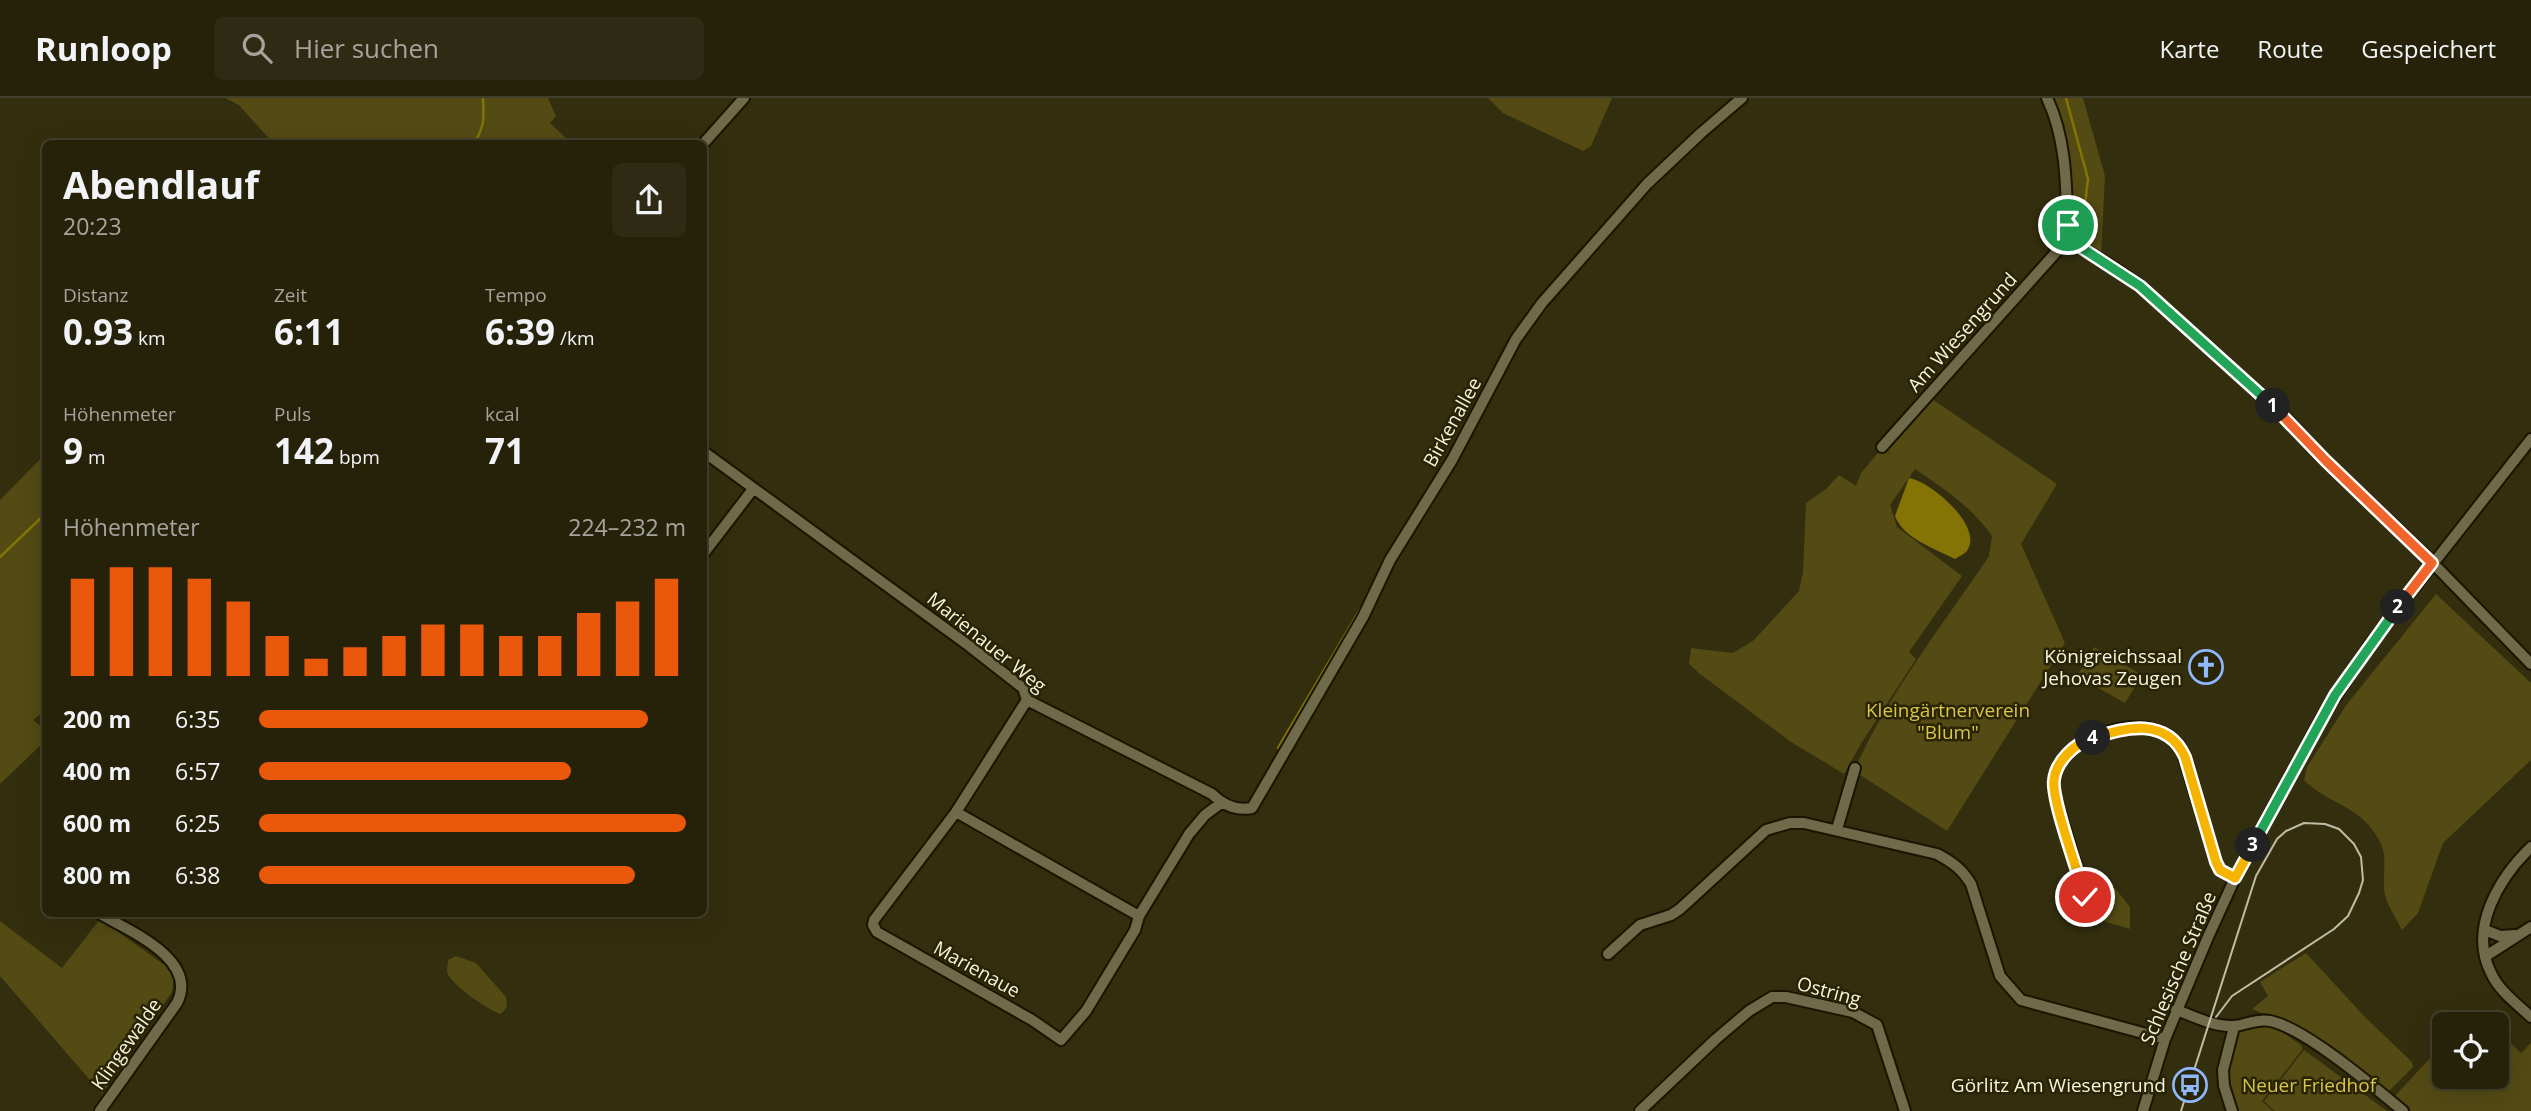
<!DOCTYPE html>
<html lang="de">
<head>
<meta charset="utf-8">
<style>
	:root { --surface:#26220a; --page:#2e2a13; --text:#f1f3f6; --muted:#a4a49c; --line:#423f2b; --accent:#ea580c }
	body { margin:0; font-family:"Open Sans",sans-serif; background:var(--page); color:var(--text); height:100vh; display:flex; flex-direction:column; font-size:26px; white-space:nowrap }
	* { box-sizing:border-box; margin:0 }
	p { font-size:23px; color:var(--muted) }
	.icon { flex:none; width:38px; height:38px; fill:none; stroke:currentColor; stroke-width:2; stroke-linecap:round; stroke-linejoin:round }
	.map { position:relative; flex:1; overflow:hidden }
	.drawer { position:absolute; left:42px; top:42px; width:665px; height:777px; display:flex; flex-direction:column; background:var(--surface); border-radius:10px; box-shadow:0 7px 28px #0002,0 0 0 2px var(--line) }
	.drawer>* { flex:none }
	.controls { position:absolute; left:2432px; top:914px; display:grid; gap:14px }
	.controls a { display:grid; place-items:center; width:77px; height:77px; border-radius:10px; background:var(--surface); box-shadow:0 7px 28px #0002,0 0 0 2px var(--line); font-size:35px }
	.pin { position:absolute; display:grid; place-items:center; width:60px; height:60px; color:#fff; margin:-30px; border:4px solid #fff; border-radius:50%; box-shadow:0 2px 7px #0007 }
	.km { position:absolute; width:35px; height:35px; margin:-18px; border-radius:50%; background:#222; color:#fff; font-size:19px; line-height:35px; text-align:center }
	.round { display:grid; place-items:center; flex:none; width:74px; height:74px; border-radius:10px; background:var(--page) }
	.head { display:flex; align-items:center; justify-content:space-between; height:119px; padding:0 21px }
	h1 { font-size:38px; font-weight:700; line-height:52px }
	.metrics { display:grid; grid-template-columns:repeat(3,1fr); gap:10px; height:119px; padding:7px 21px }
	.metrics div { display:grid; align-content:center }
	.metrics b { font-size:35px; font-weight:700 }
	.metrics small { font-size:19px; font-weight:400 }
	.metrics p { font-size:19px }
	.chart { height:196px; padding:14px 21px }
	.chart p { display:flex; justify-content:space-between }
	.chart svg { width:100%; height:126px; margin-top:7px; stroke:var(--accent); stroke-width:6 }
	ul { padding:0 21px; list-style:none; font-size:23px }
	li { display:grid; grid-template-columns:112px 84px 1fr; align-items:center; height:52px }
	li i { height:18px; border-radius:9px; background:var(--accent) }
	header { display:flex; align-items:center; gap:42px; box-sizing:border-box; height:98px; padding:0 35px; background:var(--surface); border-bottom:2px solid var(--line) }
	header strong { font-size:33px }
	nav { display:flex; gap:38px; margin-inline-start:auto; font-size:24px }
	.search { width:490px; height:63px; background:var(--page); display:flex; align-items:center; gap:18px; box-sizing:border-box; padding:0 24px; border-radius:10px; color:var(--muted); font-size:26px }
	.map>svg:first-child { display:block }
	.green { fill:#534a14 }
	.water { fill:#847406 }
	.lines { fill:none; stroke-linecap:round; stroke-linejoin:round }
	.stream { stroke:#847406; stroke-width:2.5 }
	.minor-casing { stroke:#1b1500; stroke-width:14 }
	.minor { stroke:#6f6a49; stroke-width:10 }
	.tram { stroke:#c0bda7; stroke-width:2 }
	.split-1-casing { stroke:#fff; stroke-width:14 }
	.split-2-casing { stroke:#fff; stroke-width:14 }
	.split-3-casing { stroke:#fff; stroke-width:14 }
	.split-4-casing { stroke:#fff; stroke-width:14 }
	.split-5-casing { stroke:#fff; stroke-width:14 }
	.split-1 { stroke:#22a559; stroke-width:9 }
	.split-2 { stroke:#f0652b; stroke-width:9 }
	.split-3 { stroke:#22a559; stroke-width:9 }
	.split-4 { stroke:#f5b400; stroke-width:9 }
	.split-5 { stroke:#f5b400; stroke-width:9 }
	.labels { text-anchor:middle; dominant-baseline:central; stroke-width:5; stroke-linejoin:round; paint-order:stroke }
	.street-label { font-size:19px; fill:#f6f4e1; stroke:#292404 }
	.poi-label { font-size:19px; fill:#f6f4e1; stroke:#292404; text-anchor:end }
	.park-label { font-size:19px; fill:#dac547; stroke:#292404 }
</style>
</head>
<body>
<header>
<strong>Runloop</strong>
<div class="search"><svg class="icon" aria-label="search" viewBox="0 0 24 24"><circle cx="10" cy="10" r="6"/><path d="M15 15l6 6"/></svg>Hier suchen</div>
<nav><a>Karte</a><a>Route</a><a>Gespeichert</a></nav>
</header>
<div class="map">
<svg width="2531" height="1013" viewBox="0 0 2531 1013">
	<rect width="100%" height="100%" fill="#332e0e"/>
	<!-- green -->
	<path class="green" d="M225 0H548L556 18 550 25 571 45H273L239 7Z
		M1488 0H1612L1591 48 1583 53 1503 15Z
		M2054 0H2083L2105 78 2101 158 2076 137 2071 120 2069 61Z
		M1929 299 2057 386 2021 446 2065 545 1947 733 1854 673C1888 596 1942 528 1989 458L1992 438C1972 409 1944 391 1915 371L1890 407 1897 429 1962 478 1909 554 1916 561 1862 644 1844 676 1791 644 1700 576 1689 566 1691 550 1733 555 1754 542 1799 493 1803 475 1806 405 1826 391 1839 377 1856 388 1861 375 1882 350 1893 357 1883 349Z
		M45 356 46 611 33 622 45 632V643L0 686V402Z
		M2436 496 2531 585V662L2443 745 2418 815 2402 832C2396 820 2385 804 2384 792 2383 764 2390 754 2371 730 2353 707 2323 702 2304 682L2307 669 2347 606Z
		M2094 549 2142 577 2125 605 2077 578Z
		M2115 790 2130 809V831L2103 823 2095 805 2093 794Z
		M100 821 166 868 174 879 172 894 102 996 0 878V823L62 870Z
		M2306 855 2365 919 2412 964 2413 969 2389 993C2345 961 2302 932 2252 911L2268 898 2260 884Z
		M456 858 476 865 506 899 507 909 501 916C489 913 450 886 447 874 447 872 448 864 448 862Z
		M2263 926 2279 931 2302 948V952L2262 1003 2273 1013H2235C2228 985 2223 957 2241 932Z
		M2497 932 2521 955 2531 945V1013H2411L2394 999 2445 944V978H2497Z
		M2304 952 2387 1013H2275L2264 1003Z"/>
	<!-- water -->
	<path class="water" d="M1909 380C1930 383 1982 427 1968 451 1966 456 1959 458 1955 461 1934 450 1904 441 1895 418Z"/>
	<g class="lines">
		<!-- stream -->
		<path class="stream" d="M2066 0 2088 81 2084 114 2078 119
			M474 46C485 27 484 20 483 0
			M0 459 46 415
			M1278 650 1364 505"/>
		<!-- minor casing -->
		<g class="minor-casing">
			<path id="minor" d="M2047 0C2068 44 2066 94 2068 141L2118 172 2140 188 2281 315 2326 363 2424 456 2531 566
				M703 46 744 0
				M1882 349 2068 141
				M704 354 968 547 1023 590 1027 602 1212 696C1223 707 1236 713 1252 710L1363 519 1390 462 1452 362 1516 241 1542 205 1647 86 1701 35 1742 0
				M704 455 753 391
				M1027 602 956 714 874 822 873 827 877 834 1032 922 1061 942 1086 913 1135 832 1139 818 1189 736 1205 717 1221 705
				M956 714 1139 818
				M1837 731 1855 670
				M2531 749C2500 779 2468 830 2491 875 2499 893 2517 906 2531 919
				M2085 799C2078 773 2070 747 2062 721 2059 710 2053 696 2054 684 2055 648 2111 627 2142 629 2159 630 2172 639 2182 653L2216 764 2220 772 2235 780
				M100 816C130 833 199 862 177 905L100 1013
				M2485 832 2500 838 2515 837
				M1608 856 1640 827 1671 817 1680 811 1766 732 1790 725H1804L1937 756C1952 764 1962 771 1971 786L2000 878 2021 902 2165 941
				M2486 858 2531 829
				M2176 912C2194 918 2214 929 2233 928 2245 928 2255 920 2270 923 2305 930 2374 989 2403 1013
				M1640 1013 1716 941 1749 913 1772 899H1786L1853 914 1877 927 1905 1013
				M2143 1013 2165 941 2208 839 2235 780 2321 621 2370 546 2531 341
				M2232 1013 2224 988 2223 972 2234 929"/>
		</g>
		<!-- minor -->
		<use href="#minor" class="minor"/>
		<!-- tram -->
		<path class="tram" d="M2181 1013 2256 778 2277 741 2286 733 2304 725 2325 726 2339 731 2354 746 2361 759 2363 782 2359 795 2348 818 2334 831 2232 898 2216 919"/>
	</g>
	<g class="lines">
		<!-- split-1 casing -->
		<g class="split-1-casing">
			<path id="split-1" d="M2068 127V141L2140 188 2273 308"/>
		</g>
		<!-- split-2 casing -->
		<g class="split-2-casing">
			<path id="split-2" d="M2273 308 2326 363 2432 465 2398 509"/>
		</g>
		<!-- split-3 casing -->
		<g class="split-3-casing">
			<path id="split-3" d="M2253 747 2335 597 2398 509"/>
		</g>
		<!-- split-4 casing -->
		<g class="split-4-casing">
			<path id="split-4" d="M2093 640C2125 629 2167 619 2185 659L2216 764 2220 772 2235 780 2253 747"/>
		</g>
		<!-- split-5 casing -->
		<g class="split-5-casing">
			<path id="split-5" d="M2085 799C2079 776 2051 701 2054 682 2056 663 2075 645 2093 640"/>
		</g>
		<!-- split-1 -->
		<use href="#split-1" class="split-1"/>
		<!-- split-2 -->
		<use href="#split-2" class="split-2"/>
		<!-- split-3 -->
		<use href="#split-3" class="split-3"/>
		<!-- split-4 -->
		<use href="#split-4" class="split-4"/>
		<!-- split-5 -->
		<use href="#split-5" class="split-5"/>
	</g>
	<!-- icons -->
	<defs>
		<g id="church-ring" transform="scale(1.75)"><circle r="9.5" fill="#292404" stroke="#90b8fd" stroke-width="1.5"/><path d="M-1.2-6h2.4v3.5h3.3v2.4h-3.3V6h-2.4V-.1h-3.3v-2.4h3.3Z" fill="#90b8fd"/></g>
		<g id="bus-ring" transform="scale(1.75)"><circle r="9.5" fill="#292404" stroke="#90b8fd" stroke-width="1.5"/><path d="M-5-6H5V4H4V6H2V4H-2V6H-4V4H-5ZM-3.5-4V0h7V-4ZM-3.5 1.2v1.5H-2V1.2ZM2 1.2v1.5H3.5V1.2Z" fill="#90b8fd"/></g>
	</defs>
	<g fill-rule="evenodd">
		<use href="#church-ring" x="2206" y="569"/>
		<use href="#bus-ring" x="2190" y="987"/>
	</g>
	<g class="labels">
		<!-- street labels -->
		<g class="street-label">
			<text transform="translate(1962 234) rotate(-48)">Am Wiesengrund</text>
			<text transform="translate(1452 324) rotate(-61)">Birkenallee</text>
			<text transform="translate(987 544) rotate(39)">Marienauer Weg</text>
			<text transform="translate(2178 870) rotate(-67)">Schlesische Straße</text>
			<text transform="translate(977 871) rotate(29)">Marienaue</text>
			<text transform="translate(1829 893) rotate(15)">Ostring</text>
			<text transform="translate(126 946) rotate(-55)">Klingewalde</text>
		</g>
		<!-- poi labels -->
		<g class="poi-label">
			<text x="2182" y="558">Königreichssaal<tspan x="2182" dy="22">Jehovas Zeugen</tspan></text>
			<text x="2166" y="987">Görlitz Am Wiesengrund</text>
		</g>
		<!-- park labels -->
		<g class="park-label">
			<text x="1948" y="612">Kleingärtnerverein<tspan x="1948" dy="22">"Blum"</tspan></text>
			<text x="2309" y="987">Neuer Friedhof</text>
		</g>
	</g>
</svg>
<div class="controls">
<a><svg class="icon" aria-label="locate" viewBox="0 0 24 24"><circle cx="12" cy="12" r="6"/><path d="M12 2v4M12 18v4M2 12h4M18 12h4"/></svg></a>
</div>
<div class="pin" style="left:2068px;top:127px;background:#1e9e55"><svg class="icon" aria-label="arrive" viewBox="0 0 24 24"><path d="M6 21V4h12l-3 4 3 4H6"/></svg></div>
<div class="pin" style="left:2085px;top:799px;background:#d93025"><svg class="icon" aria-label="check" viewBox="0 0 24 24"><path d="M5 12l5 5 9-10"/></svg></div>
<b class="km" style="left:2273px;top:308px">1</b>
<b class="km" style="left:2398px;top:509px">2</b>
<b class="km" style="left:2253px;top:747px">3</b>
<b class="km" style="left:2093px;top:640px">4</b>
<section class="drawer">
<div class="head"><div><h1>Abendlauf</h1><p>20:23</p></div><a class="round"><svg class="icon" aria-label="share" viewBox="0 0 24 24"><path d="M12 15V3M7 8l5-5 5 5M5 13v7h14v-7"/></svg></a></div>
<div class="metrics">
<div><p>Distanz</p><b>0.93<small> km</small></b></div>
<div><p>Zeit</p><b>6:11</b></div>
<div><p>Tempo</p><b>6:39<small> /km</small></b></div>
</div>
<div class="metrics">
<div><p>Höhenmeter</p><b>9<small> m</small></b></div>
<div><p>Puls</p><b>142<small> bpm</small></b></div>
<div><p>kcal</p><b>71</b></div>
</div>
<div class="chart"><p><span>Höhenmeter</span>224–232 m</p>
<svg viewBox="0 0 160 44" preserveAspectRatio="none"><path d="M5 44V10M15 44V6M25 44V6M35 44V10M45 44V18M55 44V30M65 44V38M75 44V34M85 44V30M95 44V26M105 44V26M115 44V30M125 44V30M135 44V22M145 44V18M155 44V10"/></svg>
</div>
<ul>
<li><b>200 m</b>6:35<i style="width:91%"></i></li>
<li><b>400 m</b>6:57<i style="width:73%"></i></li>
<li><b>600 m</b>6:25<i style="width:100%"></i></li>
<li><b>800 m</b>6:38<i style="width:88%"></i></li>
</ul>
</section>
</div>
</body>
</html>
